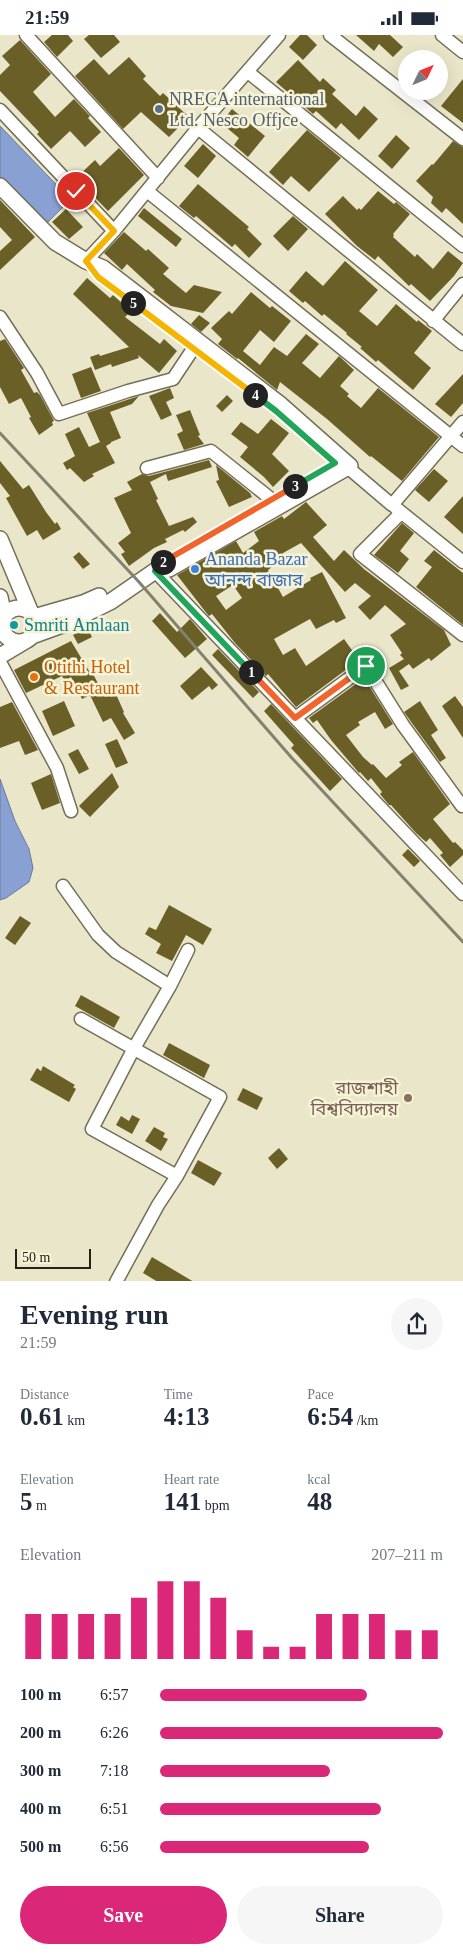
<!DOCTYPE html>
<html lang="en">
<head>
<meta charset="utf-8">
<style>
	:root { --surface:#fff; --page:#f6f6f7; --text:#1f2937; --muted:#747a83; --accent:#db2777 }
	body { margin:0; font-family:"Times New Roman","Noto Sans Bengali",serif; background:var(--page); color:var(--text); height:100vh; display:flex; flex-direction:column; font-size:19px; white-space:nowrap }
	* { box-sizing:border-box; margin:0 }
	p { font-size:16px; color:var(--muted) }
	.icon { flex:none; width:28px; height:28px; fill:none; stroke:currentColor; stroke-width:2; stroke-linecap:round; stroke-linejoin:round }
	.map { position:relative; height:1246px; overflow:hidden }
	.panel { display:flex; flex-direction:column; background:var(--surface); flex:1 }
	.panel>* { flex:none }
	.needle { width:32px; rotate:47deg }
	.buttons { position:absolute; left:398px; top:15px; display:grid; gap:10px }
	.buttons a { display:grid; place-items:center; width:50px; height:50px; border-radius:50%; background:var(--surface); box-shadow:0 5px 20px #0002; font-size:25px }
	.scale { position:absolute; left:15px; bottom:12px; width:76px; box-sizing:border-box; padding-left:5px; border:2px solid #232218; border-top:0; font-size:14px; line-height:18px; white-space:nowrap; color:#232218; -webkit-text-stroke:4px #f7f3d7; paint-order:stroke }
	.pin { position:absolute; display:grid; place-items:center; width:42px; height:42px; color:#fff; margin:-21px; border:2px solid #fff; border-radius:50%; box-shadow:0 1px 5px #0007 }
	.km { position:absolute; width:25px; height:25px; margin:-12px; border-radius:50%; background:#222; color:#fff; font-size:14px; line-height:25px; text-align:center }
	.round { display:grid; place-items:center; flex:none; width:52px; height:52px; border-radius:26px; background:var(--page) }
	.head { display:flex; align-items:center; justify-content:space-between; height:85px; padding:0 20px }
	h1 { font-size:28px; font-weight:700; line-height:38px }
	.stats { display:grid; grid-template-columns:repeat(3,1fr); gap:8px; height:85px; padding:5px 20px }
	.stats div { display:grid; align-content:center }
	.stats b { font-size:25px; font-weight:700 }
	.stats small { font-size:14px; font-weight:400 }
	.stats p { font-size:14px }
	.chart { height:140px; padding:10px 20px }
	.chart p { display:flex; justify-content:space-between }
	.chart svg { width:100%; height:90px; margin-top:5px; stroke:var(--accent); stroke-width:6 }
	.action { display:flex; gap:10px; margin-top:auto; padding:10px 20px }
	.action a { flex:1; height:58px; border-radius:30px; background:var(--accent); color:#fff; font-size:20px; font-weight:700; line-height:58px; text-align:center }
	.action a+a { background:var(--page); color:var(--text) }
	ul { padding:0 20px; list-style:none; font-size:16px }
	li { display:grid; grid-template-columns:80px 60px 1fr; align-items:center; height:38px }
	li i { height:12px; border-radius:6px; background:var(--accent) }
	.status { display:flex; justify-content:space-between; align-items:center; height:35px; padding:0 25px; background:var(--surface); direction:ltr }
	.status svg { height:14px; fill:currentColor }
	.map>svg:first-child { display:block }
	.water { fill:#89a0d2; stroke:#6a7a9a }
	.building { fill:#6a6027; fill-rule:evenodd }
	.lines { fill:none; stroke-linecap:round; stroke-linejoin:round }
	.minor-casing { stroke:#736f57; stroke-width:15 }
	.major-casing { stroke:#736f57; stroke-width:18 }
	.minor { stroke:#fff; stroke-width:12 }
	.major { stroke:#fff; stroke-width:15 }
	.rail { stroke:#84826f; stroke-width:3 }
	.split-1-casing { stroke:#fff; stroke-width:10 }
	.split-2-casing { stroke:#fff; stroke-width:10 }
	.split-3-casing { stroke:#fff; stroke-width:10 }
	.split-4-casing { stroke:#fff; stroke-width:10 }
	.split-5-casing { stroke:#fff; stroke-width:10 }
	.split-6-casing { stroke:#fff; stroke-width:10 }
	.split-1 { stroke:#f0652b; stroke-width:6 }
	.split-2 { stroke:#22a559; stroke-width:6 }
	.split-3 { stroke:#f0652b; stroke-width:6 }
	.split-4 { stroke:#22a559; stroke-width:6 }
	.split-5 { stroke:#f5b400; stroke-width:6 }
	.split-6 { stroke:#f5b400; stroke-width:6 }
	.service-dot { fill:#5c6f8a; stroke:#f7f3d7; stroke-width:2 }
	.shop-dot { fill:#3f7fe0; stroke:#f7f3d7; stroke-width:2 }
	.culture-dot { fill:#0f9aa8; stroke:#f7f3d7; stroke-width:2 }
	.food-dot { fill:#e8710a; stroke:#f7f3d7; stroke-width:2 }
	.education-dot { fill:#8d6e63; stroke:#f7f3d7; stroke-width:2 }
	.labels { text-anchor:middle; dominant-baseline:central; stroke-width:5; stroke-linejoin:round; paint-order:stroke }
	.service-label { font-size:18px; fill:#4e5e75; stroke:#f7f3d7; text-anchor:start }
	.shop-label { font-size:18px; fill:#366cbe; stroke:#f7f3d7; text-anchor:start }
	.culture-label { font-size:18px; fill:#0d838f; stroke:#f7f3d7; text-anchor:start }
	.food-label { font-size:18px; fill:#c56008; stroke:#f7f3d7; text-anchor:start }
	.education-label { font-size:18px; fill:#785e54; stroke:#f7f3d7; text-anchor:end }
</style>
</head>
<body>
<div class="status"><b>21:59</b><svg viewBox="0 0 49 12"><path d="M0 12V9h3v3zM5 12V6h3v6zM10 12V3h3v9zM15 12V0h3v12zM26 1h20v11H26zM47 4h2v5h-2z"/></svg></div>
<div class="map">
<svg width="463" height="1247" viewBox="0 0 463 1247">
	<rect width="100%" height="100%" fill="#eae6ca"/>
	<!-- water -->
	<path class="water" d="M0 91 73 167 63 172 45 190 0 142Z
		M0 744 15 786 29 814 33 833 29 847 6 863 0 865Z"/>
	<!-- building -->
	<path class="building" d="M52 0H68L73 6 57 22 44 7Z
		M89 0H114L120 7 101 23 84 4Z
		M300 0H307L317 10 303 25 289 12Z
		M356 0H390L403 12 393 22 379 9 374 16Z
		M20 5 51 39 33 57 55 82 74 64 90 81 88 83 101 97 85 112 70 96 51 114 37 99 39 97 0 56V40L10 30 2 21Z
		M129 22 146 41 143 44 160 61 163 58 189 82 169 102 141 77 123 94 75 41 94 24 109 40Z
		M298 25 320 47 323 43 336 55 332 59 356 81 364 71 378 84 359 105 341 88 336 94 316 76 313 79 276 47Z
		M463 44V88L441 71Z
		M232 74 265 101 248 122 234 110 239 103 221 88Z
		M307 95 341 123 309 157 291 141 283 150 269 137Z
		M396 100 410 113 392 134 378 121Z
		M453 106 463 112V189L446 173 442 178 431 168 433 162 416 146 432 129 433 130Z
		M203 109 216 121 198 143 184 131Z
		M119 113 144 140 108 176 76 143 95 125 100 131Z
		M198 149 249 192 247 194 262 209 249 223 235 209 232 212 196 181 194 183 179 171Z
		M378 156 394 169 396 167 410 179 393 199 394 200 393 202 415 222 417 219 433 234 448 216 463 228 454 241 430 266 411 249 409 251 378 221 375 225 357 211 325 179 343 161 357 175 359 173 361 175Z
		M0 165 35 202 0 235V216L12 205 0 192Z
		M144 173 182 204 176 212 138 181Z
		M66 174 83 192 69 204 52 187Z
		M293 181 308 194 288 216 273 201Z
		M124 197 146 216 148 214 169 233 163 239 186 258 194 250 222 257 203 278 171 271 153 257 155 255 127 229 122 235 104 218Z
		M345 226 378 255 359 276 377 291 396 269 417 287 418 285 432 296 414 318 431 333 413 355 378 325 376 327 360 313 362 312 346 299 347 298 324 279 322 281 305 266 303 268 289 256 306 236 323 251Z
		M87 243 110 263 113 260 131 276 125 282 142 295 160 309 164 304 177 316 159 338 138 320 139 323 112 332 111 329 95 335 90 322 99 319 100 321 129 312 73 259Z
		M251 257 270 273 272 271 291 286 274 307 260 295 243 316 260 330 274 312 287 321 306 299 319 309 302 328 320 343 339 321 354 335 340 351 349 359 347 361 361 373 378 353 439 402 402 446 371 421 370 422 327 384 280 347 277 355 238 323 237 324 218 309 222 304 211 293 229 276 232 279Z
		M199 280 210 288 201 297 191 289Z
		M5 304 24 333 21 335 34 358 37 357 40 360 54 386 52 387 53 390 39 400 29 383 31 382 21 363 9 369 0 352V306Z
		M91 332 101 356 81 363 72 339Z
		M463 339V368L451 382 435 369Z
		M170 353 174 363 166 367 172 380 161 385 149 361Z
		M227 360 233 366 222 377 216 371Z
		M139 361 132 369 110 377 121 403 111 407V408L106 411 115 428 92 439 94 441 84 447 70 433 67 435 63 428 75 421 65 399 79 392 89 412 100 407 87 378Z
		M190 375 200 400 198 401 204 409 184 415 177 399 183 396 176 380Z
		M271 384 289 398 272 419 289 436 273 452 264 442 240 422 248 412 231 399 241 387 258 399Z
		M209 425 212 432 168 446 166 439 150 447 158 464 156 465 169 491 193 482 197 487 185 497 183 495 165 504 167 507 154 513 129 531 121 519 125 517 118 508 131 498 114 463 132 455 127 447 142 439 149 441Z
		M0 426 23 454 29 450 46 477 55 489 57 487 61 494 43 505 37 495 27 501 6 463 10 461 0 448Z
		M216 430 250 458 252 462 229 472 216 446 219 445Z
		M434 434 448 446 429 467 415 455Z
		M463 461V499L444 482Z
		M306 467 327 490 313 502 334 526 344 515 364 534 444 595 451 610 431 626 429 623 413 634 409 629 399 636 409 651 401 655 389 633 404 624 400 620 402 618 390 600 406 589 385 570 370 585 358 572 371 561 355 548 345 557 301 508 283 518 285 522 268 535 283 562 311 545 310 543 322 537 346 583 336 588 334 585 316 594 310 584 274 604 283 620 295 613 306 631 344 604 359 625 296 672 268 639 266 641 235 608 212 579 209 581 208 580 177 540 236 506 243 518 259 506 254 497 282 481 284 484ZM233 550 242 563 226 575 216 561Z
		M402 488 414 498 400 516 409 524 398 538 374 520Z
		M434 515 463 538V590L416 552 432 532 424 526Z
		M79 517 90 529 83 534 73 522Z
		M160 578 177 597 190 584 207 604 185 623 152 586Z
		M87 592 92 602 78 609 73 600Z
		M71 606 89 636 91 635 105 662 115 657 124 677 123 678 135 698 124 705 111 683 103 687 90 660 82 664 71 642 65 646 62 641 26 658 14 635Z
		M218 614 259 657 253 663 212 620Z
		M201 632 218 650 212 655 209 651 192 665 180 651Z
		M364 643 393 689 385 694 375 677 358 687 360 690 346 700 363 722 372 730 373 729 386 743 402 730 399 727 413 717 450 769 433 784 453 808 455 807 463 815V820L450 832 440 820 443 818 430 803 426 807 416 798 391 770H389L380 759 382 757 371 743 368 746 360 737 359 738 331 705 317 685 313 688 309 683Z
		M455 661 463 672V703L442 671Z
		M64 666 75 691 53 701 42 676Z
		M420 666 438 695 431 700 446 723 440 727 404 677Z
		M12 667 38 715 25 720 19 706 0 713V672Z
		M271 669 342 744 330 756 291 713 294 710 264 676Z
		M117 704 128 728 116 733 105 709Z
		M78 714 89 734 79 739 68 719Z
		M112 738 119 752 90 782 79 771Z
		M51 739 60 768 42 775 31 748Z
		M408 814 420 826 414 832 402 820Z
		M169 870 212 894 203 910 186 900 172 926 156 918 161 909 145 899 149 892 156 895Z
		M20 881 31 888 15 910 5 903Z
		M81 960 120 982 114 993 75 971Z
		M169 1008 210 1030 204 1043 163 1020Z
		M43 1031 75 1050 73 1052 76 1054 69 1067 30 1045 37 1033 41 1036Z
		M243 1053 263 1063 257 1075 237 1065Z
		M132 1080 140 1084 132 1099 116 1090 121 1081 129 1086Z
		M154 1092 165 1098 163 1102 168 1104 161 1116 145 1106Z
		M279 1113 288 1124 277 1134 268 1123Z
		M198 1125 222 1138 214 1151 191 1138Z
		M152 1222 194 1247H158L143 1238Z"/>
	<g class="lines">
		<!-- minor casing -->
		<g class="minor-casing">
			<path id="minor" d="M26 0 158 143
				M330 0 463 104
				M442 0 463 17
				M248 37 463 211
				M0 75 114 196
				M198 93 463 309
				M147 156 463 411
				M86 226 114 196 198 93 279 0
				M0 282 37 338 59 379 128 356 173 344 193 314
				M433 286 463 249
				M350 431 352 436 392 470 463 387
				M147 433 211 416 271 464
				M396 473 463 527
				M401 478 360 519 463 600
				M155 536 463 859
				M0 627 57 733 71 776
				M295 683 366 631 403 690 462 771
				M63 851 98 900 116 917 170 951 133 1015 92 1094 177 1141 220 1062 81 984
				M170 951 188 915
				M116 1247 158 1170 177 1141"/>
		</g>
		<!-- major casing -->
		<g class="major-casing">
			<path id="major" d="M0 151 55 207 86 226 103 233 281 370 350 431 169 534 155 536
				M0 504 31 578
				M0 562 4 581
				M2 590a17 17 0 1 1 34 0a17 17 0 1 1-34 0Z
				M34 582 83 568 99 561
				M32 601 65 589 110 567 155 536 161 530
				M0 621 27 605"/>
		</g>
		<!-- minor -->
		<use href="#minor" class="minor"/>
		<!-- major -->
		<use href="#major" class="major"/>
		<!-- rail -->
		<path class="rail" d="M0 398 139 547 291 722 463 907"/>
	</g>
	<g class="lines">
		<!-- split-1 casing -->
		<g class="split-1-casing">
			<path id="split-1" d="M251 637 295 683 366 631"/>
		</g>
		<!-- split-2 casing -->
		<g class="split-2-casing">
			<path id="split-2" d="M163 527 155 536 251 637"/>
		</g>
		<!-- split-3 casing -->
		<g class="split-3-casing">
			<path id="split-3" d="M163 527 295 451"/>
		</g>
		<!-- split-4 casing -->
		<g class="split-4-casing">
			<path id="split-4" d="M255 360 276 376 335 428 295 451"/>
		</g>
		<!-- split-5 casing -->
		<g class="split-5-casing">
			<path id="split-5" d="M133 268 255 360"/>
		</g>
		<!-- split-6 casing -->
		<g class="split-6-casing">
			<path id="split-6" d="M76 156 114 196 86 226 98 242 133 268"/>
		</g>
		<!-- split-1 -->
		<use href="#split-1" class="split-1"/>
		<!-- split-2 -->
		<use href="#split-2" class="split-2"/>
		<!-- split-3 -->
		<use href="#split-3" class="split-3"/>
		<!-- split-4 -->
		<use href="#split-4" class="split-4"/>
		<!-- split-5 -->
		<use href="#split-5" class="split-5"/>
		<!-- split-6 -->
		<use href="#split-6" class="split-6"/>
	</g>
	<!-- markers -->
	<circle class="service-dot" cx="159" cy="74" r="5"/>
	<circle class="shop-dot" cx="195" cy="534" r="5"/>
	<circle class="culture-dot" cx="14" cy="590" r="5"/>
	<circle class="food-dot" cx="34" cy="642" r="5"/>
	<circle class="education-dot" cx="408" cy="1063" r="5"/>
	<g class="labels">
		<!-- service labels -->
		<g class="service-label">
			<text x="169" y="64">NRECA international<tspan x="169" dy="21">Ltd. Nesco Offjce</tspan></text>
		</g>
		<!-- shop labels -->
		<g class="shop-label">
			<text x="205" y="524">Ananda Bazar<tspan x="205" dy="21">আনন্দ বাজার</tspan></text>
		</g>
		<!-- culture labels -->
		<g class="culture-label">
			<text x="24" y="590">Smriti Amlaan</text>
		</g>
		<!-- food labels -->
		<g class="food-label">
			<text x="44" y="632">Otithi Hotel<tspan x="44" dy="21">&amp; Restaurant</tspan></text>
		</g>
		<!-- education labels -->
		<g class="education-label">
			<text x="398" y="1053">রাজশাহী<tspan x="398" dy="21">বিশ্ববিদ্যালয়</tspan></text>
		</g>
	</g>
</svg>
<div class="buttons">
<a><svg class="needle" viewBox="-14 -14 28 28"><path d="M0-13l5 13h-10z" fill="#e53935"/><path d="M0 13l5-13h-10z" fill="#747a83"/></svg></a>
</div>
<div class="scale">50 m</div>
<div class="pin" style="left:366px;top:631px;background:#1e9e55"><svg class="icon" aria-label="arrive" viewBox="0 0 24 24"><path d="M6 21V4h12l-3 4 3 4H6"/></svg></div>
<div class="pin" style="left:76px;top:156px;background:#d93025"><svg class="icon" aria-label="check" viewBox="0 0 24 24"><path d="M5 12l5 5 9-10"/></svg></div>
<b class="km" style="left:251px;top:637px">1</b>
<b class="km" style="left:163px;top:527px">2</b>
<b class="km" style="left:295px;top:451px">3</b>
<b class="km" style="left:255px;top:360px">4</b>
<b class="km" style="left:133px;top:268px">5</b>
</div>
<section class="panel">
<div class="head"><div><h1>Evening run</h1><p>21:59</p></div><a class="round"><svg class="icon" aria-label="share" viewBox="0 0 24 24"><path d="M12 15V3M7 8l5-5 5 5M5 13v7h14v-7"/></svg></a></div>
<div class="stats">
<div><p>Distance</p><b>0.61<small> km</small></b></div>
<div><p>Time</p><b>4:13</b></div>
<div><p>Pace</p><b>6:54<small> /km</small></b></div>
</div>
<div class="stats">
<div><p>Elevation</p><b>5<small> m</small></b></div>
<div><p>Heart rate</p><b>141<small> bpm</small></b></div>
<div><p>kcal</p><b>48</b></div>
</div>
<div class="chart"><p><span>Elevation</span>207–211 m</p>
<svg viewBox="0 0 160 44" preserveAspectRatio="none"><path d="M5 44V22M15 44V22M25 44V22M35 44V22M45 44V14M55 44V6M65 44V6M75 44V14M85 44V30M95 44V38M105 44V38M115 44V22M125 44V22M135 44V22M145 44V30M155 44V30"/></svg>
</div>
<ul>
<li><b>100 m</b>6:57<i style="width:73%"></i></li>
<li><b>200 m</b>6:26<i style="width:100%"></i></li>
<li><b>300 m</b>7:18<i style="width:60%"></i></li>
<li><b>400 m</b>6:51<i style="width:78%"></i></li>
<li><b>500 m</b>6:56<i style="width:74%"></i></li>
</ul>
<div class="action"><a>Save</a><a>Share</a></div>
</section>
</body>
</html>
